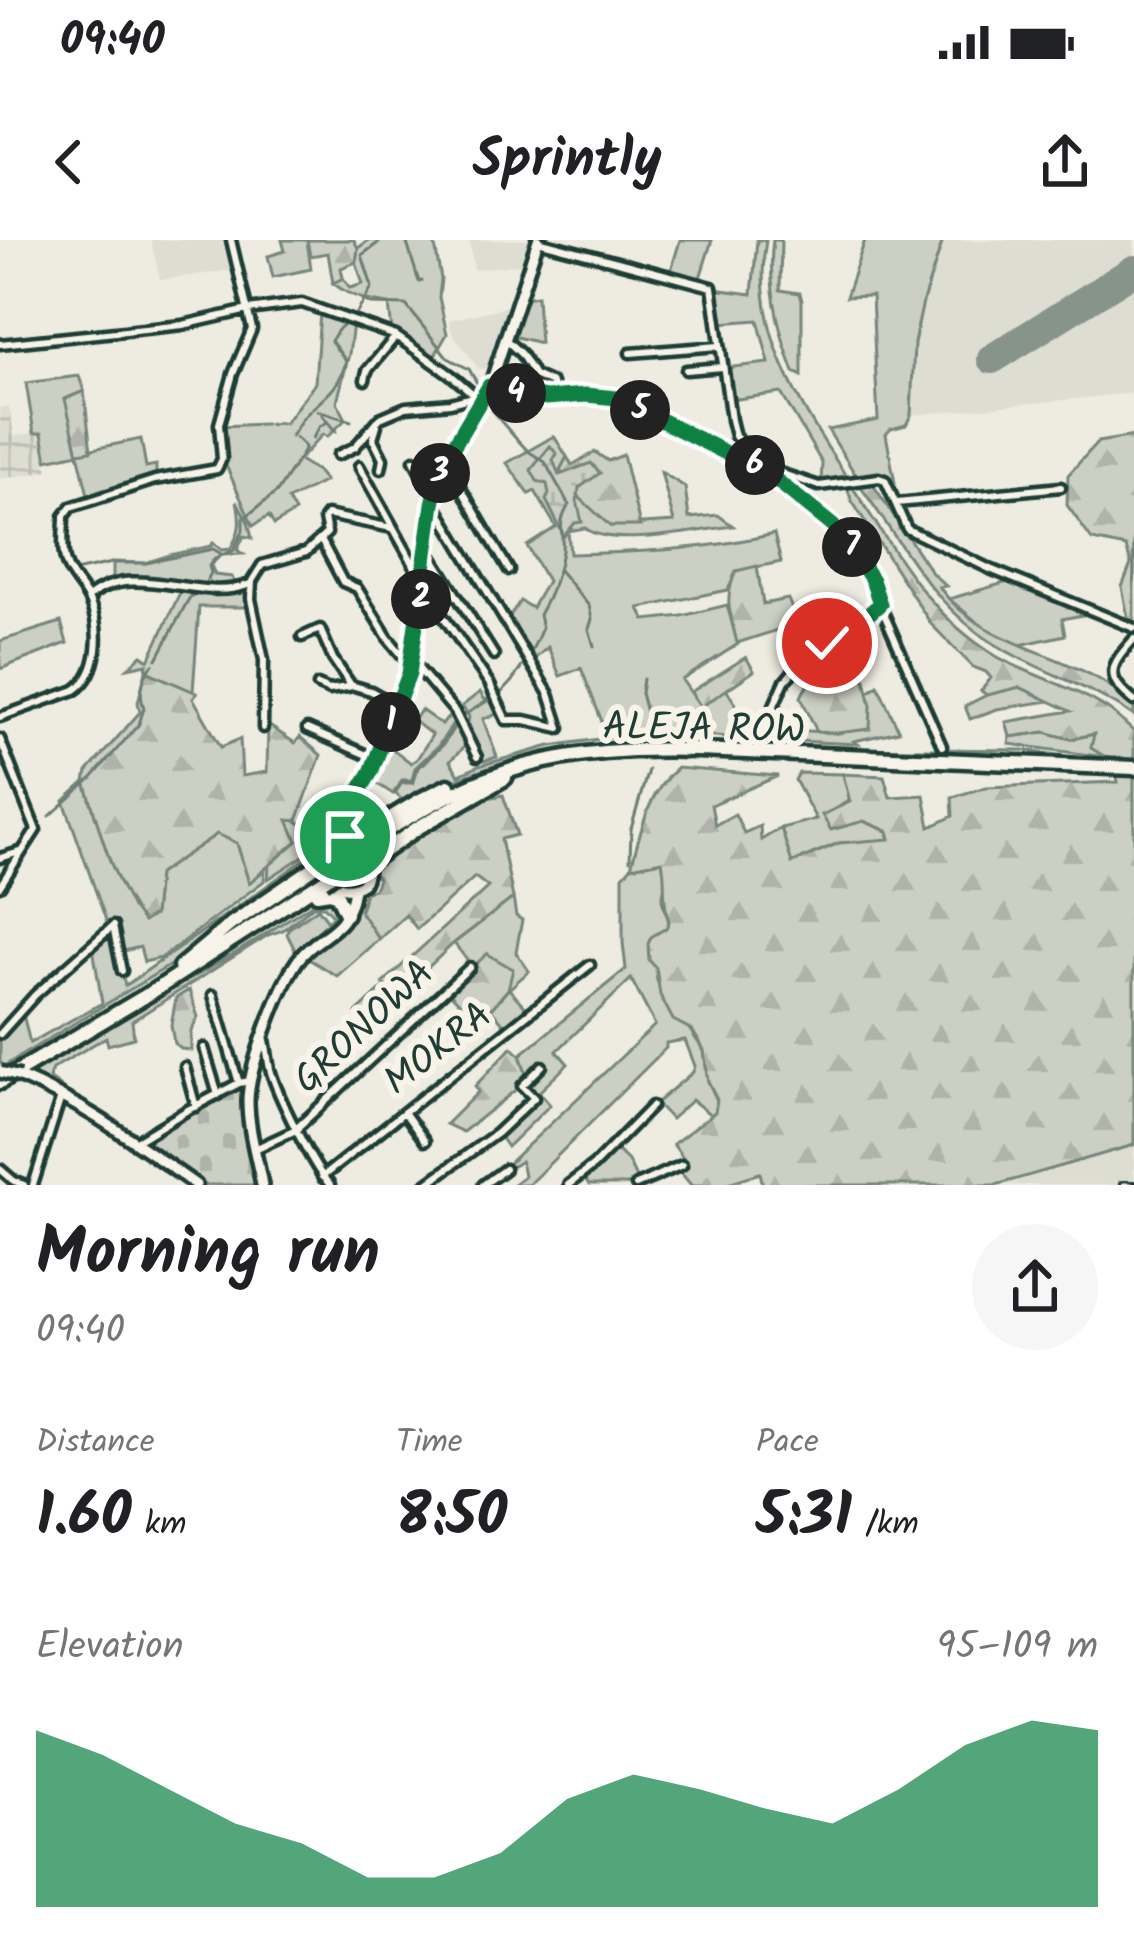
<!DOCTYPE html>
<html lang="en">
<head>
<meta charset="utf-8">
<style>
	:root { --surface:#fff; --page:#f6f6f6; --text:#202124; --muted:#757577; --accent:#0b8043 }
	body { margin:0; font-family:Kalam,sans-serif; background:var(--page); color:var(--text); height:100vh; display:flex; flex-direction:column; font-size:45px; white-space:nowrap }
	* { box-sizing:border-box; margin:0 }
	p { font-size:39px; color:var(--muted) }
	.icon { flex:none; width:66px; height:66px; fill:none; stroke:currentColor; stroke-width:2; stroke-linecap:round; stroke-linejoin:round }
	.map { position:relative; height:945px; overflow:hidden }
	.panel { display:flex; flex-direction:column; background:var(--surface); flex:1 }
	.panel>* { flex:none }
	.pin { position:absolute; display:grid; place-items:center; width:102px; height:102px; color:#fff; margin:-51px; border:6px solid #fff; border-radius:50%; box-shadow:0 3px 12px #0007 }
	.km { position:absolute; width:60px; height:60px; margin:-30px; border-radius:50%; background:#222; color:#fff; font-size:33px; line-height:60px; text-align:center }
	.round { display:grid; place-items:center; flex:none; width:126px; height:126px; border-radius:63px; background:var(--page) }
	.headline { display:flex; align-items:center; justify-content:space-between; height:204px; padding:0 36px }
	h1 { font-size:66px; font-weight:800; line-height:90px }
	.figures { display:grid; grid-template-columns:repeat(3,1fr); gap:18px; height:204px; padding:12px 36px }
	.figures div { display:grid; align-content:center }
	.figures b { font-size:60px; font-weight:800 }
	.figures small { font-size:33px; font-weight:400 }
	.figures p { font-size:33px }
	.chart { height:336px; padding:24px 36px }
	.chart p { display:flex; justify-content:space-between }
	.chart svg { width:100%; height:216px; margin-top:12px; fill:var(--accent); opacity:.7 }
	.status { display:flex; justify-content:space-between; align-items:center; height:84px; padding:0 60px; background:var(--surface); direction:ltr }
	.status svg { height:33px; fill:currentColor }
	header { display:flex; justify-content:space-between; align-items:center; height:156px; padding:0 36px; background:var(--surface); font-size:54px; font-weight:800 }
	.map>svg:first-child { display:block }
	.built { fill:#ddddd2 }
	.industrial { fill:url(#industrial-grid) }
	.green { fill:#cccfc4; stroke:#76867c; stroke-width:3 }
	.forest { fill:url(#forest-firs); stroke:#76867c; stroke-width:3 }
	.wetland { fill:url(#wetland-marsh); stroke:#76867c; stroke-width:3 }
	.cemetery { fill:url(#cemetery-stones); stroke:#76867c; stroke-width:3 }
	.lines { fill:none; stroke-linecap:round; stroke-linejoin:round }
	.stream { stroke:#6c7e74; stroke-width:3 }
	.runway { stroke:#86948a; stroke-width:30 }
	.minor-casing { stroke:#1f3d34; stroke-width:15 }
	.tertiary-casing { stroke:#1f3d34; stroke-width:18 }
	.primary-casing { stroke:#1f3d34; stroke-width:21 }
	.minor { stroke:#f7f3e8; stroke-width:6 }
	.tertiary { stroke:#f7f3e8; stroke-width:9 }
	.primary { stroke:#f7f3e8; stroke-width:12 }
	.rail-casing { stroke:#1f3d34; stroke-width:8 }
	.rail { stroke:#f7f3e8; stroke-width:3; stroke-dasharray:9; stroke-linecap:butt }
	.tertiary-bridge-casing { stroke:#1f3d34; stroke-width:18; stroke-linecap:butt }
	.primary-bridge-casing { stroke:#1f3d34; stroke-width:21; stroke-linecap:butt }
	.tertiary-bridge { stroke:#f7f3e8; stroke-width:9 }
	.primary-bridge { stroke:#f7f3e8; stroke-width:12 }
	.route-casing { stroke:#fff; stroke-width:24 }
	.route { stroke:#0b8043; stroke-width:15 }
	.labels { text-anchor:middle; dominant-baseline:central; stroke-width:12; stroke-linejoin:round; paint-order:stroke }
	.street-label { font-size:39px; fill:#1f3d34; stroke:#f7f3e8 }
</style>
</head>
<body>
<div class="status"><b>09:40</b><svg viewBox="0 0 49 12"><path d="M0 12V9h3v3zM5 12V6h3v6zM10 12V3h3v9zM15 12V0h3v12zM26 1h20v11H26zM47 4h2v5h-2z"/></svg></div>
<header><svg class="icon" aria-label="back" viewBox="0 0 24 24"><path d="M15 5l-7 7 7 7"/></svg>Sprintly<svg class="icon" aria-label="share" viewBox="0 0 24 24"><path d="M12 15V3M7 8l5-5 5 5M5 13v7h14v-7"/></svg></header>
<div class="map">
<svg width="1134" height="945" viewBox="0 0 1134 945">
	<defs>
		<pattern id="industrial-grid" width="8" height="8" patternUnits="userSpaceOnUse" patternTransform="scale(3)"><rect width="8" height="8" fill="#ddddd2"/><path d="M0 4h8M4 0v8" fill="none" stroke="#bdbfb5"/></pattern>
		<pattern id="forest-firs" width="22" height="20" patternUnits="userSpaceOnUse" patternTransform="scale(3)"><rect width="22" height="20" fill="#cccfc4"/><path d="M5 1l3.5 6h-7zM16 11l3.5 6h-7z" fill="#afb3a9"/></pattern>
		<pattern id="wetland-marsh" width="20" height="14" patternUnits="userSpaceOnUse" patternTransform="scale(3)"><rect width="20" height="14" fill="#cccfc4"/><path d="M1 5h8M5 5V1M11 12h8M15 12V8" fill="none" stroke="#afb3a9"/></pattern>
		<pattern id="cemetery-stones" width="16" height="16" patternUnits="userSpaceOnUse" patternTransform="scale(3)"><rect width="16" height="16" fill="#cccfc4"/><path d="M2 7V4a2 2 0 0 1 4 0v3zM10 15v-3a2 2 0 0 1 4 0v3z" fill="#afb3a9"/></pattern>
	</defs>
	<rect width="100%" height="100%" fill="#eeece1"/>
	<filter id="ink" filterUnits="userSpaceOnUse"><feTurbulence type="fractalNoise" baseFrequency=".00833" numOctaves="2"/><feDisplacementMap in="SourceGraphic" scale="24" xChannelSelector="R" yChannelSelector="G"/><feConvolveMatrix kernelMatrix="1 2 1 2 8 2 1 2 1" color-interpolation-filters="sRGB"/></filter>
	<g filter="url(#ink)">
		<!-- built -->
		<path class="built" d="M151 0H226L234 30 160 40Z
			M469 0H535L528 23 474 30Z
			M943 0H1134V153L911 175 914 103 924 58Z
			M514 65 494 126 479 129 451 91 449 80Z
			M1134 906V945H1003L1076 924Z"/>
		<!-- industrial -->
		<path class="industrial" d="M9 166 14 196 41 192 48 231 0 239V168Z"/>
		<!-- green -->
		<path class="green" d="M282 0H307L311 29 273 37 268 16 285 11Z
			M369 0H434L441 39 439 57 447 94 434 117 392 92 389 64C368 61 350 57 333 43L343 38 350 48 363 44 356 22 358 8Z
			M680 0H712L699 41 670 34Z
			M757 0H766C750 90 801 167 848 239L821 244 822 223 781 153 730 160 724 128 769 123 758 80 720 83 714 49 752 54Z
			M773 0H781L780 50 800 53 802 61V136L794 132C778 90 767 45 773 0Z
			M865 0H943L924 58 914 103 911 175 906 185 891 189 886 194 895 243 855 234 828 190 878 180 872 56 846 57Z
			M537 56 540 103 512 96 523 58Z
			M320 72 353 83 349 114 337 162 346 179 327 197 323 194 299 220 317 231 325 241 288 260 295 272 274 285 269 276 253 286 224 221 221 186 285 183 315 143Z
			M79 136 84 151 66 160 78 212 141 199 146 227 156 225V238L89 259 78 213 47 220 42 193H34L26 143Z
			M554 196 567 217 560 231 610 286 674 282 661 232 685 247 689 278 718 275 733 286C698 290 611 309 585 288L568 291 570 314C638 312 707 310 774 294L781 322 737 331 728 350 639 368 645 380 682 376 727 365 738 404 682 440 701 467 726 449 747 482 727 497 666 492H606L581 428 560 436 548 407 531 422 508 379 520 361 532 368 547 341 527 306 556 287 535 251 529 254 507 223Z
			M237 261 248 282 252 298 244 296 237 310 243 314 221 315 211 325 215 335 232 337 236 346 113 341V322L145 323 170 315 211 306 213 303 222 310 230 309C241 292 241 281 237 261Z
			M1011 341 1088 374 1062 379 1065 395 1020 405 989 392 949 359Z
			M182 348H249L251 367H199L193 452 146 431 147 424 128 428 142 415 149 420Z
			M61 382 67 403 0 429V401Z
			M878 445 899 491 854 501 858 504 733 498V495L774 466 779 459 795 490 837 493 871 466 868 452Z
			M1019 447 1049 461 997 469 970 479 965 466 987 455Z
			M480 452 485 460 493 456 501 472 483 479 497 517 484 521 479 518 463 482 468 483 469 477 462 466Z
			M399 470 408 476 390 507 411 523 417 519 432 495 414 481 421 470 442 485 453 471 457 478 438 506 415 528 412 540H402L393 554 371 540Z
			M458 481 468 503 450 521 459 535 479 526 550 506 620 496 826 508 1023 510 1115 523 652 503C564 508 472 520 397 571L393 566 402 560 395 553 402 543H413L418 528 443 505Z
			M1045 492 1071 499 1095 494 1092 508 1105 517 1009 504 1010 497Z
			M799 533 843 534 850 560 840 566 850 563 863 581 888 591 890 600 839 603 791 623 781 588 816 579 795 540Z
			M85 542 110 621 132 668 154 675 158 634 217 594 237 603 249 642 265 630 264 641 161 718 144 722 140 707 120 712 115 686H108L64 561Z
			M287 579 297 581 323 600 308 613 268 639 269 626 297 601Z
			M321 608 318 623 182 718 4 826 0 822V796L22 770 30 803 102 763 93 708 110 691H113L125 746 302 621 311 616 315 617Z
			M662 620 666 640 662 660 669 682 656 728 657 741 704 811 708 841 717 860 716 871 711 875 692 860 671 879 656 863 693 832 695 826 685 800 666 803V808L528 945H512L524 936 521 921 508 929 506 926 655 785 631 739 557 811 568 824 539 852 550 865 507 907 498 894 535 858 524 846 528 838 520 815 626 729 623 703V636L631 627Z
			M361 652 365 653 360 671 379 699 337 736 307 718 347 684Z
			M321 658 333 659 340 669C327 686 309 696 297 714L287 694 288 689 318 668 328 681 333 675 324 666H313L283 690 268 695 132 781 134 798 108 805 106 797 52 829 49 838 60 846 57 849 35 838V829L237 712Z
			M513 658 516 676 522 680 516 712 529 731 509 749 529 771 508 789 491 769 508 749 488 714 473 728 454 703Z
			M613 906 628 921 638 942 634 945H589L582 937Z"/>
		<!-- forest -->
		<path class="forest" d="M307 0H354L358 8 356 22 341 28 343 38 333 43 328 13 310 16Z
			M84 151 91 211 78 213 65 159Z
			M1134 196V385L1129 383 1122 347 1131 324 1126 307 1092 300 1067 265 1068 235 1098 202Z
			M595 212 608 221 623 215 640 286H610L579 257 560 230 567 217 572 225Z
			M872 243 932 333 946 346 939 347C977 399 1041 408 1095 437 1109 444 1121 455 1134 465V476C1085 442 1025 428 977 392 927 355 897 296 860 246Z
			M847 248H853C896 313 927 374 996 416 1031 436 1072 446 1106 468 1116 474 1125 484 1134 492V905L996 945H763L760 933 722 945H691L681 933 687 924 673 904 715 872 717 860 708 841 704 810 692 790 673 780 660 755 656 728 649 720 648 704 651 697 666 688 669 682C661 658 667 644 662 621L631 627C641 591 648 552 677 528L778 536 711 565 715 585 735 574 744 593 760 586 761 600 781 588 792 623 839 603 890 599 888 591 864 581 831 590 822 575 850 562 843 534 884 536 890 557 924 555 930 587 953 576 952 557 986 547 1118 542 1115 523 1091 508 1094 494 1071 499 1045 492 1010 497 1006 482 1070 471 1020 447 987 455 981 451 991 438 986 432 973 427 931 384 852 261Z
			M757 326 763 364 788 359 795 377 784 388 737 403C730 372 723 361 736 331Z
			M746 417 754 431 701 467 691 452Z
			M839 422 865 439 871 466 870 489 837 493 817 492 801 457C809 439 821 430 839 422Z
			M146 431 197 453 193 458 221 507 240 499 242 536 267 532 268 485 295 503 300 497 321 515 297 581 288 580 297 601 249 643 237 603 217 594 158 634 154 675 143 682C112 642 100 590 85 542L87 532 140 472 138 462Z
			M503 555 517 595 501 599 513 658 454 703 367 785 356 773 385 746 383 743 488 647 475 637 417 689 406 675 379 699 360 671 365 653 374 649 378 639 371 629 374 622 477 560Z
			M487 714 513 729 508 749 491 769 485 763 471 775 447 750Z
			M189 750 198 777 191 791V810L181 809 174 803 171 785 176 758Z
			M512 807 520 815 528 840 463 892 446 884 478 852 475 846Z"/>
		<!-- wetland -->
		<path class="wetland" d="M550 206 557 214 553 220 559 235 591 223 600 233 579 248 577 261 582 282 575 283 564 296 546 260 549 254 547 244 537 241 531 230Z"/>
		<!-- cemetery -->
		<path class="cemetery" d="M243 844 245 878 258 945H203L142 899Z"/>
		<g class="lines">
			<!-- stream -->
			<path class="stream" d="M406 0 419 42 422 41
				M365 61 371 64 406 65 448 118 469 129 481 150
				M354 78 372 47 362 15 382 0
				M318 171 351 181
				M322 175 336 192
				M291 196C295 191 298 184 303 178 323 156 338 153 346 121L331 101C336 93 341 82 351 84
				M313 198 320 186 327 182
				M247 276 277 252 303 212 305 207 295 197
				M559 330 589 366 592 379 589 389 594 406
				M75 331 112 323H146L213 309 220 313
				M1134 342V304
				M205 344 211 333 209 326C219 313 220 316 233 311L243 291V278
				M157 419 187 362 191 356 201 352
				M643 439 641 453 651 491
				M461 477 502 452 512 441 530 415 542 388 539 375C550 356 559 333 562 311 564 289 556 286 569 265L545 222 528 211 512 194 493 172 489 158
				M394 554 403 541 412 543 417 528 441 506 456 481
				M50 576 91 539 139 484 144 468C138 454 143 434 153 424
				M630 620 631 589 648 530"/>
			<!-- runway -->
			<path class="runway" d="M992 119 1134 30"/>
			<!-- minor casing -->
			<g class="minor-casing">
				<path id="minor" d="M538 1 712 47 731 180 735 196 761 227 819 246 879 238 885 240 907 289 990 329 1134 388
					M506 100 521 114 534 135 552 143 554 158
					M0 104 183 85 248 70 302 63 396 96 451 135 479 159
					M630 113 719 106
					M686 130 722 127
					M365 140 367 131 396 96
					M489 147 546 158 587 155 617 158 728 214 761 227 799 257 833 286 859 317 942 506
					M377 185 373 199 383 219 381 229
					M338 215 355 207 380 178 406 167 450 163 473 157
					M414 220 431 251 435 253
					M445 221 509 330
					M359 226 419 334 423 335
					M897 263 1061 247
					M436 266 549 454 560 488
					M321 300 343 342 357 348 388 398 407 421 418 428 455 472 477 517
					M427 314 433 318 494 415
					M423 347 489 443 506 480H525L560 488
					M89 357C134 319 201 365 250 344
					M302 397 320 389 333 419 351 445 371 451 398 466
					M1134 399C1110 426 1103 436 1134 461
					M318 445 329 450 353 446
					M774 465 785 441 802 421 854 387 880 364
					M0 477 75 450C100 433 101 390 90 363 85 349 70 337 66 323 61 309 64 290 64 276L71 267 155 240 217 229 222 219 219 184 233 134 252 89 231 0
					M263 488 264 420 251 359 252 341 262 325 306 312 327 293 324 279 327 275 392 288
					M307 489 376 519
					M0 499 36 590 0 646
					M0 618 20 612
					M213 755 239 843
					M0 794 35 755 113 686 122 731
					M265 800C267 809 268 820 270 829 277 854 313 928 330 945
					M204 808 218 855
					M185 827 196 867
					M404 872 425 901
					M297 888 470 727
					M135 902 186 871 239 843 250 841
					M255 909 298 889
					M0 929 14 941 24 945
					M322 937 590 725
					M33 945 61 857
					M425 945 497 893 534 858 522 846 542 826
					M483 945 505 929
					M568 945 594 925 652 866
					M636 945 682 925"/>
			</g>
			<!-- tertiary casing -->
			<g class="tertiary-casing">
				<path id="tertiary" d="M343 596C364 599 372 625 363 643 334 662 323 625 332 603Z
					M341 597 342 584 373 529 406 443 438 239 450 212 492 140 538 0
					M20 837C85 864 139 905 196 945
					M262 945C257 918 248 889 248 861 248 829 279 747 298 720 321 690 347 696 354 649"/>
			</g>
			<!-- primary casing -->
			<g class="primary-casing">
				<path id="primary" d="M356 599 418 561 448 546
					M368 603C484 526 560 506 698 510L1134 528
					M366 624 419 587 505 538
					M317 654 330 652 337 655 346 674
					M180 727 231 684 328 618
					M0 842 152 752 323 641"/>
			</g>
			<!-- minor -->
			<use href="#minor" class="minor"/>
			<!-- tertiary -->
			<use href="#tertiary" class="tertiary"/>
			<!-- primary -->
			<use href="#primary" class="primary"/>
			<!-- rail casing -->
			<g class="rail-casing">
				<path id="rail" d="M1122 944H1134"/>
			</g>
			<!-- rail -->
			<use href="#rail" class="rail"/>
			<!-- tertiary-bridge casing -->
			<g class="tertiary-bridge-casing">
				<path id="tertiary-bridge" d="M0 832 20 837"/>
			</g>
			<!-- primary-bridge casing -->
			<g class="primary-bridge-casing">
				<path id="primary-bridge" d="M323 641 369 610"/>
			</g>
			<!-- tertiary-bridge -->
			<use href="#tertiary-bridge" class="tertiary-bridge"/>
			<!-- primary-bridge -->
			<use href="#primary-bridge" class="primary-bridge"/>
		</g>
	</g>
	<g class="lines" filter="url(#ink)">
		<!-- route casing -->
		<g class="route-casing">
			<path id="route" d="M345 596H348V570L371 532 409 434 433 264 440 234 450 212 489 146 546 158 586 155 617 158 728 214 760 227 833 286 847 301 872 340 880 364 854 387 827 403"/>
		</g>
		<!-- route -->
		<use href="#route" class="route"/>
	</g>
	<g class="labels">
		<!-- street labels -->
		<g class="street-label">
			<text transform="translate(704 490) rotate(1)">ALEJA ROW</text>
			<text transform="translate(365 788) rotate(-43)">GRONOWA</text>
			<text transform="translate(439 810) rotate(-38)">MOKRA</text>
		</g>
	</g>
</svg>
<div class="pin" style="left:345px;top:596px;background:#1e9e55"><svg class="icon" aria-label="arrive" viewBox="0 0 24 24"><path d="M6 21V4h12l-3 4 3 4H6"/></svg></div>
<div class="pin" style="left:827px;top:403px;background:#d93025"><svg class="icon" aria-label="check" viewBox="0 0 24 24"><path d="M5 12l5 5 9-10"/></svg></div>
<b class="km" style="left:391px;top:482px">1</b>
<b class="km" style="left:421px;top:359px">2</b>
<b class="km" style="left:440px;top:233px">3</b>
<b class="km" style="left:516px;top:153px">4</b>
<b class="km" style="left:640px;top:170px">5</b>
<b class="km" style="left:755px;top:225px">6</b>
<b class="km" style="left:852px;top:307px">7</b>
</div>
<section class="panel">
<div class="headline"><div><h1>Morning run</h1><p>09:40</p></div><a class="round"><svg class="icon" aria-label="share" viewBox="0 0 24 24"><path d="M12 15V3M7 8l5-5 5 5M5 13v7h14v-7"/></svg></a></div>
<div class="figures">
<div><p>Distance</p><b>1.60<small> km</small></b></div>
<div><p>Time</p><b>8:50</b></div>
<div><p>Pace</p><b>5:31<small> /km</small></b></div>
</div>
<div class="chart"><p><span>Elevation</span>95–109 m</p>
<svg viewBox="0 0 160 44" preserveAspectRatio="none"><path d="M0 44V8L10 13L20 20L30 27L40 31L50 38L60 38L70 33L80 22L90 17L100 20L110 24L120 27L130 20L140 11L150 6L160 8V44z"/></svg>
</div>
</section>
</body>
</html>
